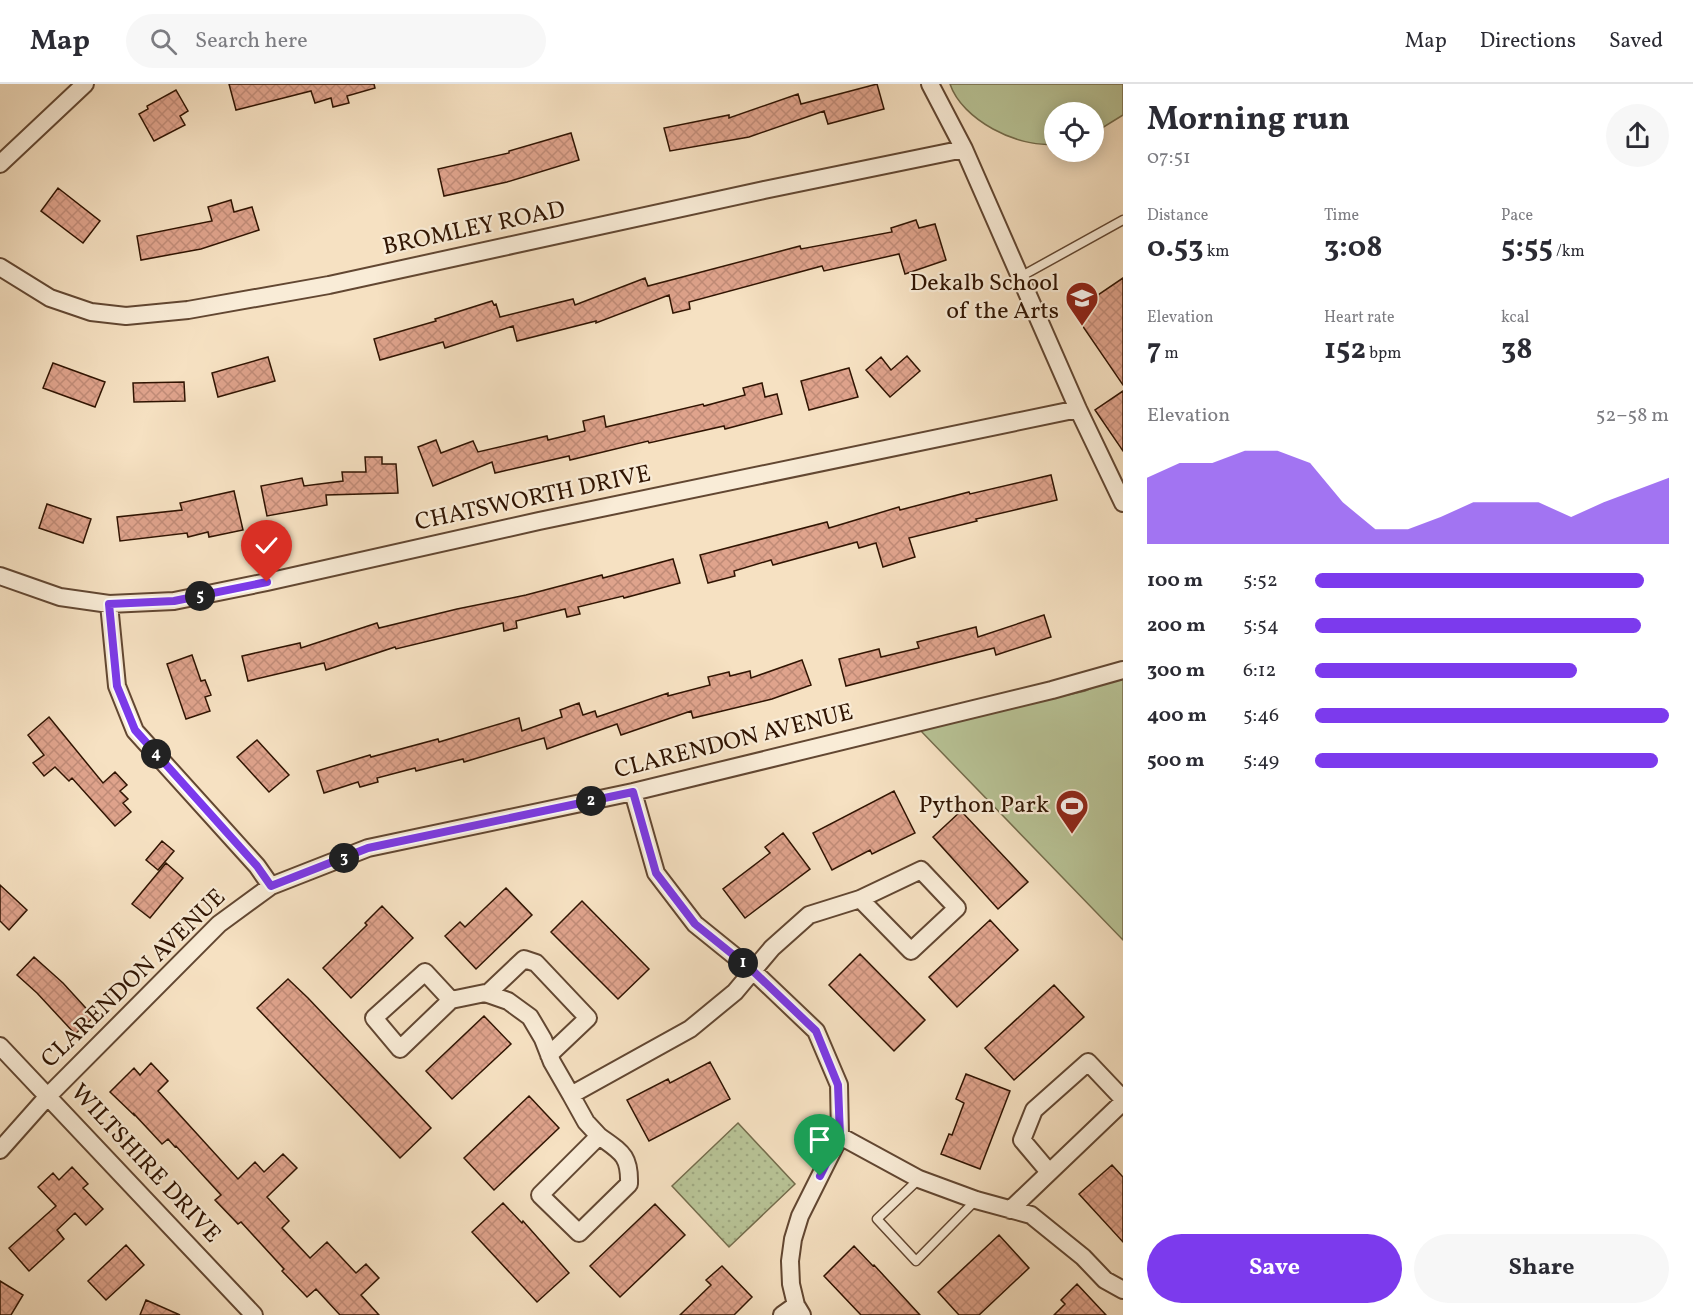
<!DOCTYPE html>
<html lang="en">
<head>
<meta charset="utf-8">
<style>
	:root { --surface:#fff; --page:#f7f7f7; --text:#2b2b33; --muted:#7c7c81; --line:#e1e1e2; --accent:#7c3aed }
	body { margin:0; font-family:Vollkorn,serif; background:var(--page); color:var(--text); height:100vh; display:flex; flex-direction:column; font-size:22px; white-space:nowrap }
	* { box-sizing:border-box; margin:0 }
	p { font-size:20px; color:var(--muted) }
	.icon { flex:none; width:33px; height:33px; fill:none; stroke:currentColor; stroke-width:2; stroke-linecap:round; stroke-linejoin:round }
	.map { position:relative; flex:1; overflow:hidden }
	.sheet { display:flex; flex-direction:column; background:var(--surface); width:570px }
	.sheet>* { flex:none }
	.tools { position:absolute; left:1044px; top:18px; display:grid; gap:12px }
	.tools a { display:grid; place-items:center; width:60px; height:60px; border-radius:50%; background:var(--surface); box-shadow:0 3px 15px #0003; font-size:30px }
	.pin { position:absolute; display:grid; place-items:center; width:51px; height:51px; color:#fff; margin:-62px -26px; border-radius:50% 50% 50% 0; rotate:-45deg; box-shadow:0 0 6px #0007 }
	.pin .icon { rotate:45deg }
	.km { position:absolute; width:30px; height:30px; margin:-15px; border-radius:50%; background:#222; color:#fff; font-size:16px; line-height:30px; text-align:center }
	.round { display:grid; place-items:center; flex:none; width:63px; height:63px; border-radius:32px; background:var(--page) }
	.summary { display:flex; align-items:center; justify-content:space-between; height:102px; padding:0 24px }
	h1 { font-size:33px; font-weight:700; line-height:45px }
	.stats { display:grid; grid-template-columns:repeat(3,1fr); gap:9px; height:102px; padding:6px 24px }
	.stats div { display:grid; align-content:center }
	.stats b { font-size:30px; font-weight:700 }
	.stats small { font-size:16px; font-weight:400 }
	.stats p { font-size:16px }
	.chart { height:168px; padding:12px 24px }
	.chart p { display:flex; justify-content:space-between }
	.chart svg { width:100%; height:108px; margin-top:6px; fill:var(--accent); opacity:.7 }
	.button { display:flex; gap:12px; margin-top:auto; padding:12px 24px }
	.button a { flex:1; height:69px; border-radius:36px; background:var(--accent); color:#fff; font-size:24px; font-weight:700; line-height:69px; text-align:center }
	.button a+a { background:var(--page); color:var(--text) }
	ul { padding:0 24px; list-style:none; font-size:20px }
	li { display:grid; grid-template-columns:96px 72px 1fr; align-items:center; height:45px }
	li i { height:15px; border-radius:8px; background:var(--accent) }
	header { display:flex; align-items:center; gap:36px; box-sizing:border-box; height:84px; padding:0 30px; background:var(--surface); border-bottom:2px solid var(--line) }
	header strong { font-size:28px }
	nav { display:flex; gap:33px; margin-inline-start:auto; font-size:21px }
	.search { width:420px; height:54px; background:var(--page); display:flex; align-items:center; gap:15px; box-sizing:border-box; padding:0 21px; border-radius:33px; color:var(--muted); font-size:22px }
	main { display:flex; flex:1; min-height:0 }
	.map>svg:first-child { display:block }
	.green { fill:#b8c396; stroke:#746c4c; stroke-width:1.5 }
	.park { fill:url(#park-dots); stroke:#746c4c; stroke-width:1.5 }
	.building { fill:url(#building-cross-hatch); stroke:#301402; stroke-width:1.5 }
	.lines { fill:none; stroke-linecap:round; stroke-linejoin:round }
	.lane-casing { stroke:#624732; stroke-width:11 }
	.street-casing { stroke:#624732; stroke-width:20 }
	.lane { stroke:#f9ecd7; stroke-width:8 }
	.street { stroke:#f9ecd7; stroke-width:16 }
	.route-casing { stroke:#fff; stroke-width:12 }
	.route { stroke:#7c3aed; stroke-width:8 }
	.labels { text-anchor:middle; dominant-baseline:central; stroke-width:4.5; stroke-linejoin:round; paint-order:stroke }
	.street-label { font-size:24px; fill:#301402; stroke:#f9ecd7 }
	.poi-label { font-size:24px; fill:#301402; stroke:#f9ecd7; text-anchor:end }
</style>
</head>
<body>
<header>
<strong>Map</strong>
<div class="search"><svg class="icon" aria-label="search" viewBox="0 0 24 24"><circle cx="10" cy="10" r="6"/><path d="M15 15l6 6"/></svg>Search here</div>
<nav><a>Map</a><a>Directions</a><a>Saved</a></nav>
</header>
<main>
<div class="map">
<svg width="1123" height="1231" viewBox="0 0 1123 1231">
	<defs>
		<pattern id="park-dots" width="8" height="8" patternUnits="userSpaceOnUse" patternTransform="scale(1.5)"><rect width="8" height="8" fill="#b8c396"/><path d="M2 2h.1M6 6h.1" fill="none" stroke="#9ea780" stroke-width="1.8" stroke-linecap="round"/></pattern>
		<pattern id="building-cross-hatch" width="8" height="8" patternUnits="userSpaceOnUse" patternTransform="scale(1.5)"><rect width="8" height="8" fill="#dfa38c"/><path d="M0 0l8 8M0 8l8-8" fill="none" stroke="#c08b77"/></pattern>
	</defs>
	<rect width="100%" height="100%" fill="#f6e1c2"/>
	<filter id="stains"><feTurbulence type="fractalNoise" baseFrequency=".00333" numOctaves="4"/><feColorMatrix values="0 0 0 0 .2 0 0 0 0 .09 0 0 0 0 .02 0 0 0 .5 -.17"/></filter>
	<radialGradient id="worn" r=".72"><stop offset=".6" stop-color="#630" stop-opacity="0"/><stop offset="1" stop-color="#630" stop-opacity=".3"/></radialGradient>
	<!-- green -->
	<path class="green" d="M950 0H1123V31L1094 49V28H1054V60C1018 64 962 36 950 0Z
		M1123 591V856L919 645 1085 607Z"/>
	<!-- park -->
	<path class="park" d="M738 1039 795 1100 729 1163 672 1102Z"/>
	<!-- building -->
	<path class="building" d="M229 0H374L375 4 347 12 349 19 333 23 331 14 315 19 311 7 236 26Z
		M877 0 884 25 828 40 824 27 749 53 670 67 664 44 729 31V34L798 10 801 20Z
		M176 6 188 27 180 32 185 41 154 57 139 30 148 25 147 22Z
		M571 49 579 76 507 98 444 112 438 85 509 69V67Z
		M58 104 100 137 83 159 41 127Z
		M231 116 234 128 252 123 259 146 201 165 141 176 137 152 212 137 208 123Z
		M916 136 919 144 935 140 946 176 905 190 899 170 824 187 822 182 689 218 690 225 673 229 669 211 596 239V237L517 257 513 242 445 264 443 258 380 276 374 255 436 237 435 235 492 217 494 221 496 220 500 233 573 215 575 221 645 194 648 202 800 162 801 165 892 148 891 144Z
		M1123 194V301L1073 228Z
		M907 272 920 287 890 313 866 286 881 273 891 286Z
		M268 273 275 297 218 313 212 289Z
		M53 279 105 298 95 323 43 304Z
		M849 284 858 313 809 326 801 297Z
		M184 298 185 317 134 318 133 299Z
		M762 299 765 313 777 310 782 330 725 345 724 342 649 359 648 357 570 376 569 372 495 389 492 378 433 402 418 363 436 356 441 369 473 357 478 368 547 352 548 356 585 347 583 337 604 332 606 343 703 320 704 322 745 311 743 304Z
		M1123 307V367L1095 326Z
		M365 373H382V380H396L398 409 326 411 327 421 267 432 261 402 302 394 304 402 343 397 342 388H366Z
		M1051 391 1057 416 976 435 977 437 909 454 915 473 883 483 876 459 859 464 857 458 773 481 771 476 734 487 735 492 708 499 700 471 827 438 829 444 899 423 900 426 969 408 970 410Z
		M234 407 243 446 209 453 208 448 188 453 187 449 120 457 117 433 182 426 180 419Z
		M47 420 91 435 83 459 39 444Z
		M673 475 680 499 624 514 623 512 578 523 580 530 567 533 565 525 516 537 517 544 504 547 503 539 396 565 395 563 326 586 324 579 248 597 242 572 300 559 301 564 377 539 379 544 457 525 526 511 602 491 603 494Z
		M1044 531 1051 553 996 571 994 564 846 602 839 575 879 565 881 573 919 564 917 558 976 543 978 553Z
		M192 571 201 597 205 596 211 611 205 613 210 627 186 635 167 580Z
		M802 576 811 601 772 615 693 634 691 627 621 651 617 640 547 665 544 654 464 678 463 675 416 687 415 684 377 694 378 698 360 703 358 698 324 709 317 687 370 671 371 673 438 655 439 658 519 634 522 647 562 633 560 626 579 619 583 631 595 627 597 633 668 609V612L710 601 708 593 729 588 730 592 750 587 751 594Z
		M49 633 103 699 115 688 127 701 120 707 128 715 123 719 131 728 115 742 72 694 69 697 55 683 44 692 33 679 44 671 28 651Z
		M257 656 289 691 269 708 237 673Z
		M894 707 915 749 872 770 870 766 832 786 813 749Z
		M961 727 1028 798 998 825 933 753Z
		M783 749 810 785 745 834 723 805 770 769 765 763Z
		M162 757 174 767 158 786 146 776Z
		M166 779 183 794 150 834 132 820Z
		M0 801 27 826 9 846 0 837Z
		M506 804 532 831 476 885 445 852 460 838 465 843Z
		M582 817 649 885 618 915 551 848Z
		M382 822 413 854 351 914 323 884 367 841 365 839Z
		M990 836 1018 866 957 923 929 893Z
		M860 870 925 936 894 967 829 901Z
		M34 873 63 899 94 933 75 950 37 909 17 891Z
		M288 895 308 914 431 1044 400 1074 257 924Z
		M1054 901 1084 933 1014 996 985 964Z
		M484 932 511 960 452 1015 426 987Z
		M710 978 730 1015 649 1057 627 1016 668 995 670 999Z
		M151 979 168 997 158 1007 238 1095 255 1078 264 1088 283 1070 297 1084 267 1113 289 1137 282 1144 310 1174 327 1158 356 1189 366 1180 379 1194 361 1211 379 1231H340L316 1205 307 1213 282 1187 284 1185 241 1138 238 1140 215 1116 221 1111 176 1062 175 1063 168 1055 162 1060 134 1030V1031L110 1008 134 984 140 991Z
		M966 990 1010 1007 980 1085 941 1070 949 1050 952 1051 964 1019 956 1015Z
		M529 1012 559 1044 494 1106 464 1074Z
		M1112 1081 1123 1093V1158L1079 1110Z
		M72 1083 88 1100 83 1104 103 1125 86 1141 75 1129 57 1146 64 1155 29 1187 9 1164 56 1122 38 1103 53 1089 59 1096Z
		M503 1119 522 1139 523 1137 569 1189 537 1218 472 1148Z
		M655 1120 685 1151 620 1213 590 1182Z
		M999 1151 1029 1184 979 1231H959L938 1208Z
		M126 1161 144 1181 106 1216 88 1197Z
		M854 1162 873 1182 874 1181 920 1231H861L824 1192Z
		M722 1182 752 1213 734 1231H680L711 1201 706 1196Z
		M0 1197 23 1211 11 1231H0Z
		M1077 1200 1106 1231H1054L1065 1220 1061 1216Z
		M146 1216 180 1231H140Z"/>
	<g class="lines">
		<!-- lane casing -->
		<g class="lane-casing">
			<path id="lane" d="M1020 193 1123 136
				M919 1095 877 1135 916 1177 976 1116"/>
		</g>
		<!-- street casing -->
		<g class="street-casing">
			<path id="street" d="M930 0 964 65 1078 325 1123 419
				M0 80 85 0
				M0 183 50 214 91 228 126 232 188 226 329 201 764 106 964 65
				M0 492 60 513 109 520 174 517 267 498 539 437 1078 325
				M109 520 117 602 135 647 257 782 271 802
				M633 708 656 789 695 840 752 886 816 947 839 1001 840 1052 800 1132 793 1155 790 1177 791 1200 796 1221 802 1231
				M487 910 524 875 536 879 588 934 549 971
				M451 916 400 965 374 934 425 888 451 916 485 909 508 917 530 933 543 955 552 978 571 1011 690 945 735 908 772 864 809 831 860 815 921 786 957 824 911 867 860 815
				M0 962 254 1231
				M571 1011 586 1038 599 1052 540 1111 579 1149 629 1100C630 1071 621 1068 599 1052
				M840 1052 919 1095 976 1116 1031 1131 1083 1173 1105 1196 1123 1206
				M0 1066 48 1012 219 840 271 802 368 764 633 708 1052 606 1123 586
				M1049 1088 1022 1056 1034 1026 1088 978 1123 1015
				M1010 1126 1123 1018
				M782 1231 796 1221"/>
		</g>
		<!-- lane -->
		<use href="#lane" class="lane"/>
		<!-- street -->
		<use href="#street" class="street"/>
	</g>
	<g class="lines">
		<!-- route casing -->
		<g class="route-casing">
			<path id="route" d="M267 498 174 517 109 520 117 602 135 646 257 782 271 802 368 764 633 708 656 789 695 840 752 886 816 947 838 1001 840 1052 820 1092"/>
		</g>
		<!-- route -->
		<use href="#route" class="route"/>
	</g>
	<!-- icons -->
	<defs>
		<g id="school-pin" transform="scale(1.725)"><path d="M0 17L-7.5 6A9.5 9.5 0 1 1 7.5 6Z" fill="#8f2418" stroke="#f9ecd7"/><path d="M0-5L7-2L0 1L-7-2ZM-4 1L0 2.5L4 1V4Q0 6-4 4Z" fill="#fff"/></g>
		<g id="stadium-pin" transform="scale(1.725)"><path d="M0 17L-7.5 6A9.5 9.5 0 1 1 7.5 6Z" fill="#8f2418" stroke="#f9ecd7"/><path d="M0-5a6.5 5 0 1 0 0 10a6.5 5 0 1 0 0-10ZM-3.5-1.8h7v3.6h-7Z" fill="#fff"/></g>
	</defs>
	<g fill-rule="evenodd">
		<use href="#school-pin" x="1082" y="214"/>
		<use href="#stadium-pin" x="1072" y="722"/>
	</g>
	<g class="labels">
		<!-- street labels -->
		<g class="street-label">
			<text transform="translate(474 145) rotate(-12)">BROMLEY ROAD</text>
			<text transform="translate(533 415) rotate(-12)">CHATSWORTH DRIVE</text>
			<text transform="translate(734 658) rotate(-14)">CLARENDON AVENUE</text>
			<text transform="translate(134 895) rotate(-44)">CLARENDON AVENUE</text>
			<text transform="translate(145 1080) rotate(47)">WILTSHIRE DRIVE</text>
		</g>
		<!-- poi labels -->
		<g class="poi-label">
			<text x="1059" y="200">Dekalb School<tspan x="1059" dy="28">of the Arts</tspan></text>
			<text x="1049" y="722">Python Park</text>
		</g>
	</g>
	<rect width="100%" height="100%" filter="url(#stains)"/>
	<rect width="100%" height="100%" fill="url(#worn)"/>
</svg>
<div class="tools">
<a><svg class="icon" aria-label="locate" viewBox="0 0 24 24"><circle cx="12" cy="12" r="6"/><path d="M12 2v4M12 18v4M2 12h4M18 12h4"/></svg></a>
</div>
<div class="pin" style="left:820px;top:1092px;background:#1e9e55"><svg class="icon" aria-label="arrive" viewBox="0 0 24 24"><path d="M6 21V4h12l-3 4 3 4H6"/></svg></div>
<div class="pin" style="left:267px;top:498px;background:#d93025"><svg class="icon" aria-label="check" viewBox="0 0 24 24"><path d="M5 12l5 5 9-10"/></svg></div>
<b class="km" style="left:743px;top:879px">1</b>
<b class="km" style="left:591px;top:717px">2</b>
<b class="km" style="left:344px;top:774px">3</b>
<b class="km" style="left:156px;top:670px">4</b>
<b class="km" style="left:200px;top:512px">5</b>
</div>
<section class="sheet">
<div class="summary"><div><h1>Morning run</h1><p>07:51</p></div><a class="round"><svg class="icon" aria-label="share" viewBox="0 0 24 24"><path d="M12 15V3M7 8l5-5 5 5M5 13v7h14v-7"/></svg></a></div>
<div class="stats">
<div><p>Distance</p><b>0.53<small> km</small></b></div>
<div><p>Time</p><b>3:08</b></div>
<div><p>Pace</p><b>5:55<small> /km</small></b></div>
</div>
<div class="stats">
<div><p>Elevation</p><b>7<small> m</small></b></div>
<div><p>Heart rate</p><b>152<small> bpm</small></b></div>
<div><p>kcal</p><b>38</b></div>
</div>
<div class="chart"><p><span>Elevation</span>52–58 m</p>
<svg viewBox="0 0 160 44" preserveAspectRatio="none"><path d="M0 44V17L10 11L20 11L30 6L40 6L50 11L60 27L70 38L80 38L90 33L100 27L110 27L120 27L130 33L140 27L150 22L160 17V44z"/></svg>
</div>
<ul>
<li><b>100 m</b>5:52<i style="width:93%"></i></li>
<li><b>200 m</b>5:54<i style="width:92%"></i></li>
<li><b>300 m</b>6:12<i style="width:74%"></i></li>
<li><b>400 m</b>5:46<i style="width:100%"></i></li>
<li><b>500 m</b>5:49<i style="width:97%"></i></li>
</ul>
<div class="button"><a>Save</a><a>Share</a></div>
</section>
</main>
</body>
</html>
